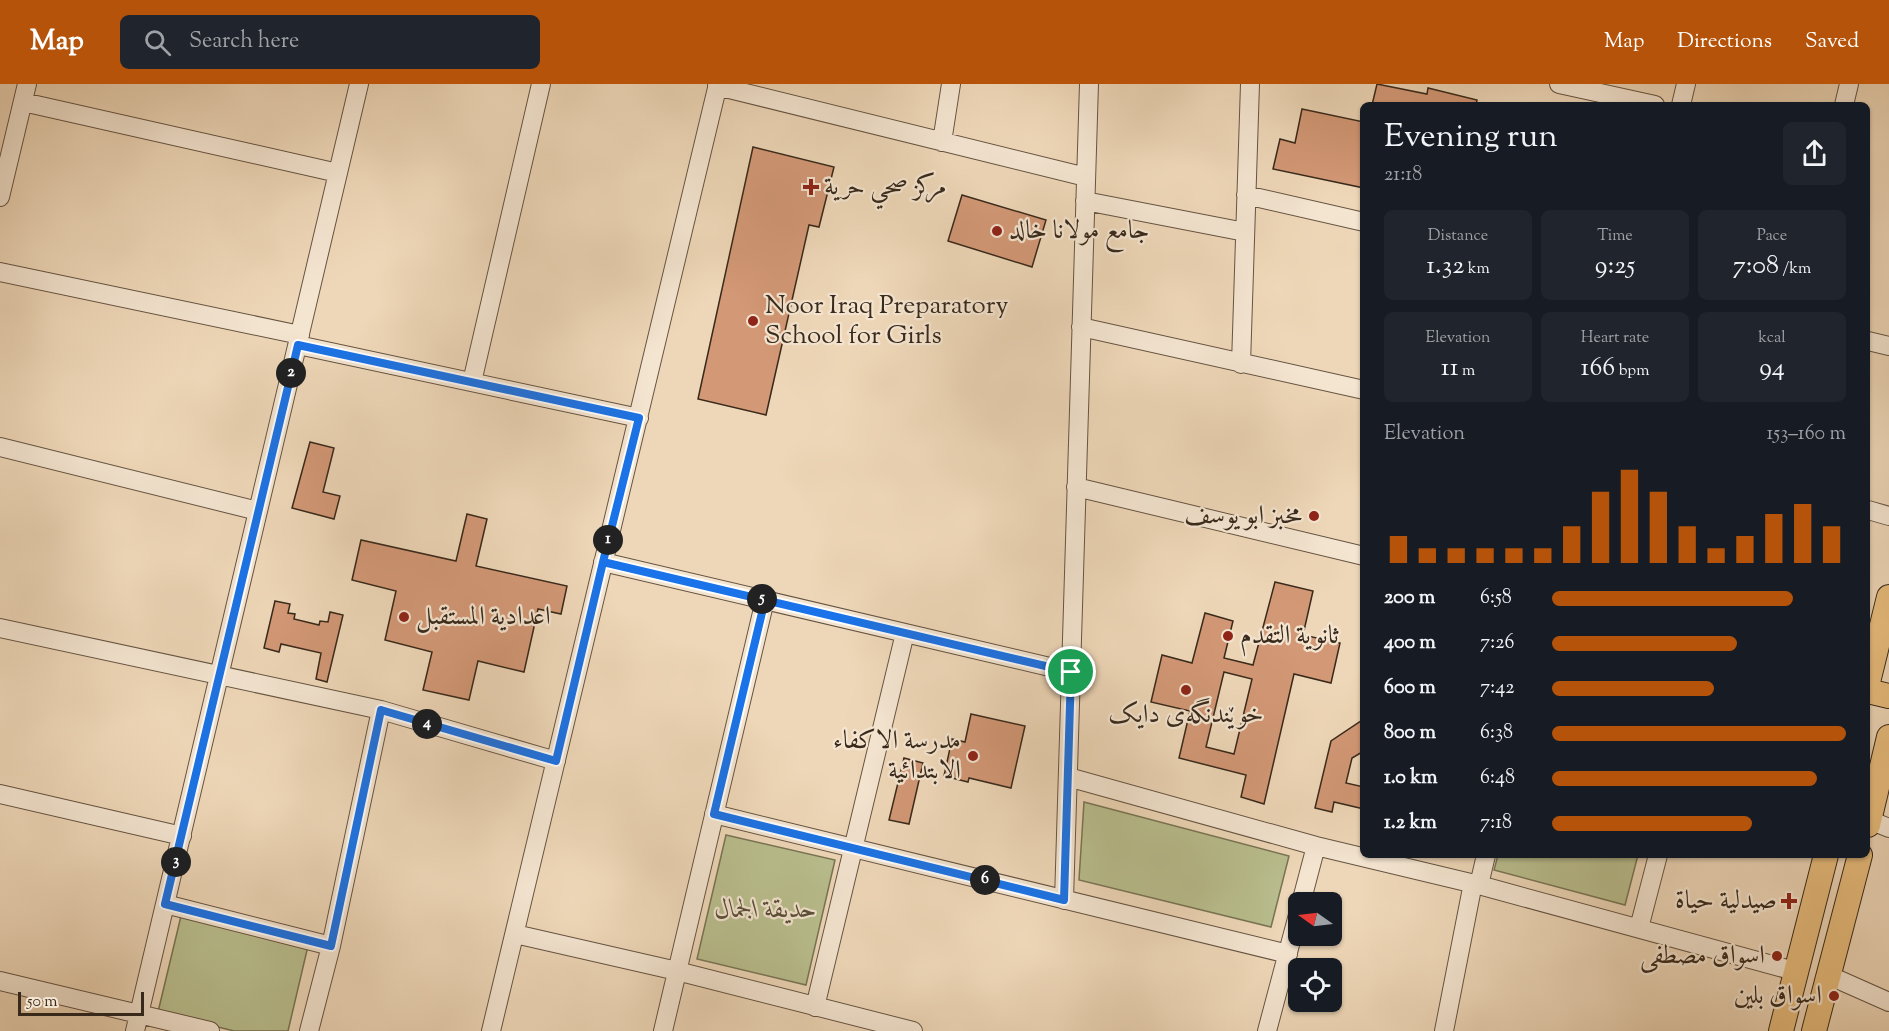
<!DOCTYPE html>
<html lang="en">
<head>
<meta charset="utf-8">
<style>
	:root { --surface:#171b24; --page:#20242c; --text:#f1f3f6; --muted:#9ea1a6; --accent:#b45309 }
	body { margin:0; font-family:"Sorts Mill Goudy",Amiri,serif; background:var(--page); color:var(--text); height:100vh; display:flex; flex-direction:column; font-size:22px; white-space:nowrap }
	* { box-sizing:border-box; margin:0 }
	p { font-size:20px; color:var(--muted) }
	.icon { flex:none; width:33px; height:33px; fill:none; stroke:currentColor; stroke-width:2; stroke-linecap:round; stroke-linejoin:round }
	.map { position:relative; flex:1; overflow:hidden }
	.details { position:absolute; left:1360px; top:18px; width:510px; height:756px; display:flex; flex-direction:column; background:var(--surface); border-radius:9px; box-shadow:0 2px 4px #0004 }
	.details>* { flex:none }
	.needle { width:39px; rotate:284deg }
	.tools { position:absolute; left:1288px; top:808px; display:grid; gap:12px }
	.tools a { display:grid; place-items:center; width:54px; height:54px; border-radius:9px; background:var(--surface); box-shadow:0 2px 4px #0004; font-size:30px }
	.scale { position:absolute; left:18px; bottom:15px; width:126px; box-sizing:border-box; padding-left:6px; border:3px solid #38291b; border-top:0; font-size:16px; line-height:21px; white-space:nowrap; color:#38291b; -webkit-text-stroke:4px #f4e5d1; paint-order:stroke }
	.pin { position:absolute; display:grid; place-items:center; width:51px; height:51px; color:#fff; margin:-26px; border:3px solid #fff; border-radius:50%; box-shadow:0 2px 6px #0007 }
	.km { position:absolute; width:30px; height:30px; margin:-15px; border-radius:50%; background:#222; color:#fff; font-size:16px; line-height:30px; text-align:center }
	.round { display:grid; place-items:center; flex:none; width:63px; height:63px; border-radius:9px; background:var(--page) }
	.overview { display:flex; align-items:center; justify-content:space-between; height:102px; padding:0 24px }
	h1 { font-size:33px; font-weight:600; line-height:45px }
	.figures { display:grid; grid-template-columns:repeat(3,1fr); gap:9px; height:102px; padding:6px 24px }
	.figures div { display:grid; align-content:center; border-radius:9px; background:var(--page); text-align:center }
	.figures b { font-size:26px; font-weight:600 }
	.figures small { font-size:16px; font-weight:400 }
	.figures p { font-size:16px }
	.chart { height:168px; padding:12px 24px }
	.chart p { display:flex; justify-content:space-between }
	.chart svg { width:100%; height:108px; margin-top:6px; stroke:var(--accent); stroke-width:6 }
	ul { padding:0 24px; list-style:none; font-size:20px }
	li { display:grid; grid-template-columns:96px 72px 1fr; align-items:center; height:45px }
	li i { height:15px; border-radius:8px; background:var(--accent) }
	header { display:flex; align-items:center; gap:36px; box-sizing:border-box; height:84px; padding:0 30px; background:var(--accent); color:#fff }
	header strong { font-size:28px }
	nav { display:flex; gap:33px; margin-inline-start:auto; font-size:21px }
	.search { width:420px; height:54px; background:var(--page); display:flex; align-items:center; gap:15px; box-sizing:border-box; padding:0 21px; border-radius:9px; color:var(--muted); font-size:22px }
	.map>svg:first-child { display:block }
	.green { fill:#b9be8e; stroke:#787454; stroke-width:1.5 }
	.building { fill:#d39876; stroke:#38291b; stroke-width:1.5; fill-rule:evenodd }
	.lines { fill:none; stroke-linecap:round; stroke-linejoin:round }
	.minor-casing { stroke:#665442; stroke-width:20 }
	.major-casing { stroke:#38291b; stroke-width:26 }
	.minor { stroke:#f4e5d1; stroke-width:18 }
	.major { stroke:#e7bc7c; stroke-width:24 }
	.route-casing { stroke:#fff; stroke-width:12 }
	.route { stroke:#1a73e8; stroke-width:8 }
	.poi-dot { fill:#8f2418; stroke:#f4e5d1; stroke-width:2 }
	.labels { text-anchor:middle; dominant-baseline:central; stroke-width:4.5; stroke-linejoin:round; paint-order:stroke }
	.poi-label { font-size:26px; fill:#38291b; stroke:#f4e5d1; text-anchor:start }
	.park-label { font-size:26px; font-style:italic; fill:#584e38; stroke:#f4e5d1 }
</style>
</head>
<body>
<header>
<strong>Map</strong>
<div class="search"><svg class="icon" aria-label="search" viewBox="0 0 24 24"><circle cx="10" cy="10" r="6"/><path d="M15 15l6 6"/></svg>Search here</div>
<nav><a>Map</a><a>Directions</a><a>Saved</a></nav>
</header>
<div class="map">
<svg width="1889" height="947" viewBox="0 0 1889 947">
	<rect width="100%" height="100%" fill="#eed7b8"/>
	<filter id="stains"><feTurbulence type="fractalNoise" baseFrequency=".00333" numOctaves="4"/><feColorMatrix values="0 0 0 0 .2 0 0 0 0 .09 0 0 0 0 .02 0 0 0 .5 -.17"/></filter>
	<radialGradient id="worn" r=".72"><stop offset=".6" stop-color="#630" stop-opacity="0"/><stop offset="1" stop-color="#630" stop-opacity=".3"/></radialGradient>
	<!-- green -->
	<path class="green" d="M1084 718 1289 772 1271 843 1079 796Z
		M726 751 835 776 806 901 697 875Z
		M1498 771H1638L1625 821 1494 786Z
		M181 832 308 862 288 947H234L158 928Z"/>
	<!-- building -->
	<path class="building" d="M1377 0 1427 10 1428 4 1477 16 1476 21H1372Z
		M1302 25 1364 38V104L1273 85 1280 55 1295 59Z
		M753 63 834 83 819 143 809 141 766 331 698 315Z
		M962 111 1046 136 1032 183 948 157Z
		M310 358 334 364 323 408 340 412 334 435 292 424Z
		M467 430 487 435 476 482 567 502 561 530 538 525 524 588 478 577 469 616 423 606 432 568 385 556 396 507 352 496 361 456 456 477Z
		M1275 498 1313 507 1303 551 1340 559 1331 599 1294 590 1264 720 1241 713 1246 691 1179 674 1190 627 1151 618 1162 571 1192 579 1205 529 1233 537 1224 574 1253 581ZM1224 588 1252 595 1234 670 1206 663Z
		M275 517 290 520 288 529 295 530 294 535 319 541 320 537 328 538 330 528 343 531 327 598 316 595 321 569 281 560 279 568 264 564Z
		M971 630 1025 642 1011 704 969 694 968 698 944 692 952 655 965 658Z
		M1364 635V667L1352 674 1346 699 1364 703V725L1334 718 1332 728 1315 724 1331 657Z
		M904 674 923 679 909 740 889 736Z"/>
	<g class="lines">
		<!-- minor casing -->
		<g class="minor-casing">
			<path id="minor" d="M1559 0 1655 21
				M717 2 1086 93
				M23 18 338 89
				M1681 21 1686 0
				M1844 21 1849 0
				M942 58 951 0
				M1246 111 1364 138
				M0 113 27 0
				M1085 117 1245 148
				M0 188 300 251
				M1081 243 1364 306
				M1868 257 1889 262
				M298 261 639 334
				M1241 280 1250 0
				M472 298 541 0
				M0 363 258 427
				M1076 403 1364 472
				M1868 426 1889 432
				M603 478 1071 588
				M0 544 381 626 556 677
				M1068 693 1316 762 1479 801 1798 888
				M0 710 182 752
				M714 730 1288 870
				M1869 736 1889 744
				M1479 801 1486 771
				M1064 816 1089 0
				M1301 819 1316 762
				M165 820 331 862
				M1639 844 1658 771
				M515 850 677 887 913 947
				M1828 891 1889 918
				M0 897 210 947
				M815 923 905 549
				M135 947 359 0
				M309 947 331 862 381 626
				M491 947 718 0
				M663 947 765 516
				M1267 947 1299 827
				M1444 947 1473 799"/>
		</g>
		<!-- major casing -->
		<g class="major-casing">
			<path id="major" d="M1868 598 1889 513
				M1868 607 1889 612
				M1868 741 1889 653
				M1781 947 1826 771
				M1814 947 1860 771"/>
		</g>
		<!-- minor -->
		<use href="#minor" class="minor"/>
		<!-- major -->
		<use href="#major" class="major"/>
	</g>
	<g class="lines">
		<!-- route casing -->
		<g class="route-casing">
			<path id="route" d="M1071 588C915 551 759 514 603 478L639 334 298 261 165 820 331 862 381 626 556 677 603 478 765 516 714 730 1064 816 1071 588"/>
		</g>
		<!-- route -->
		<use href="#route" class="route"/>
	</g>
	<!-- markers -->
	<g class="poi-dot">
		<path d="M808 94h6v6h6v6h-6v6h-6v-6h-6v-6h6z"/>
		<circle cx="997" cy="147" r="6"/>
		<circle cx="753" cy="237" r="6"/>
		<circle cx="1314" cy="432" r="6"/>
		<circle cx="404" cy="533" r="6"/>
		<circle cx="1228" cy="552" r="6"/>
		<circle cx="1186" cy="606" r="6"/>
		<circle cx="973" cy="672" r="6"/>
		<path d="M1786 808h6v6h6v6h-6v6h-6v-6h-6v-6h6z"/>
		<circle cx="1777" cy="872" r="6"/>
		<circle cx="1834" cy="912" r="6"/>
	</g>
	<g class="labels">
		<!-- poi labels -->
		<g class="poi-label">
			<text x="824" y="103">مركز صحي حرية</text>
			<text x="1009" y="147">جامع مولانا خالد</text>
			<text x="765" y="222">Noor Iraq Preparatory<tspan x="765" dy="30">School for Girls</tspan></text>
			<text x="1302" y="432" text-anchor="end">مخبز ابو يوسف</text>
			<text x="416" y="533">اعدادية المستقبل</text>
			<text x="1240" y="552">ثانوية التقدم</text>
			<text x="1186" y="631" text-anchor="middle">خوێندنگەی دایک</text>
			<text x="961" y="657" text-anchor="end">مدرسة الاكفاء<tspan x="961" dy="30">الابتدائية</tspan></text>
			<text x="1777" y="817" text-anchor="end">صيدلية حياة</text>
			<text x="1765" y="872" text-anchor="end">اسواق مصطفى</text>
			<text x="1822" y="912" text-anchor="end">اسواق بلين</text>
		</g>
		<!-- park labels -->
		<g class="park-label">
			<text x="766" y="826">حديقة الجمال</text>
		</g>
	</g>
	<rect width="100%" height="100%" filter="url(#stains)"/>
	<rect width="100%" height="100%" fill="url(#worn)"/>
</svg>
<div class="tools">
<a><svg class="needle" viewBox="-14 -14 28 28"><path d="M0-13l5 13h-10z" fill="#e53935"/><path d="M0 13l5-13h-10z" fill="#9ea1a6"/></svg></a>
<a><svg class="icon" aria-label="locate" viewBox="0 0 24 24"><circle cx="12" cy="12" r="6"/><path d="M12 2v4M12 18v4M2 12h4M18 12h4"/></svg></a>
</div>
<div class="scale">50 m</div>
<div class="pin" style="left:1071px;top:588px;background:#1e9e55"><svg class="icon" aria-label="arrive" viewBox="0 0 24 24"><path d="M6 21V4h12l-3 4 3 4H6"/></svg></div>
<b class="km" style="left:608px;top:456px">1</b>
<b class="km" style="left:291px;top:289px">2</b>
<b class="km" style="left:176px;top:778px">3</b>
<b class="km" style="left:427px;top:640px">4</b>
<b class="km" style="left:762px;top:515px">5</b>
<b class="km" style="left:985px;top:796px">6</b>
<section class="details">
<div class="overview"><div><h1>Evening run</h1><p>21:18</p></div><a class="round"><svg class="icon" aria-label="share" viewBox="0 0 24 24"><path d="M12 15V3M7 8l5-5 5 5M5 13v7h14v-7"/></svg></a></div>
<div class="figures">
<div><p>Distance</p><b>1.32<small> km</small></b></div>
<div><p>Time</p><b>9:25</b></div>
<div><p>Pace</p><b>7:08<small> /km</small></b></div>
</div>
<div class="figures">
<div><p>Elevation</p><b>11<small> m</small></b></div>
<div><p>Heart rate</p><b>166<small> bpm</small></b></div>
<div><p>kcal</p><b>94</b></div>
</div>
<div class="chart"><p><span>Elevation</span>153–160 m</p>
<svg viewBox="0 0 160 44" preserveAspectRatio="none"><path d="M5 44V33M15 44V38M25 44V38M35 44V38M45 44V38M55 44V38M65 44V29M75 44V15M85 44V6M95 44V15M105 44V29M115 44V38M125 44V33M135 44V24M145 44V20M155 44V29"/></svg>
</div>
<ul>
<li><b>200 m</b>6:58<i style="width:82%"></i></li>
<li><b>400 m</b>7:26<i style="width:63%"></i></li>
<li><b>600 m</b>7:42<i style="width:55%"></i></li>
<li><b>800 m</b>6:38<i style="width:100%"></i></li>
<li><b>1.0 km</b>6:48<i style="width:90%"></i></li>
<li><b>1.2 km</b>7:18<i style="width:68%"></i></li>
</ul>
</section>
</div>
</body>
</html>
